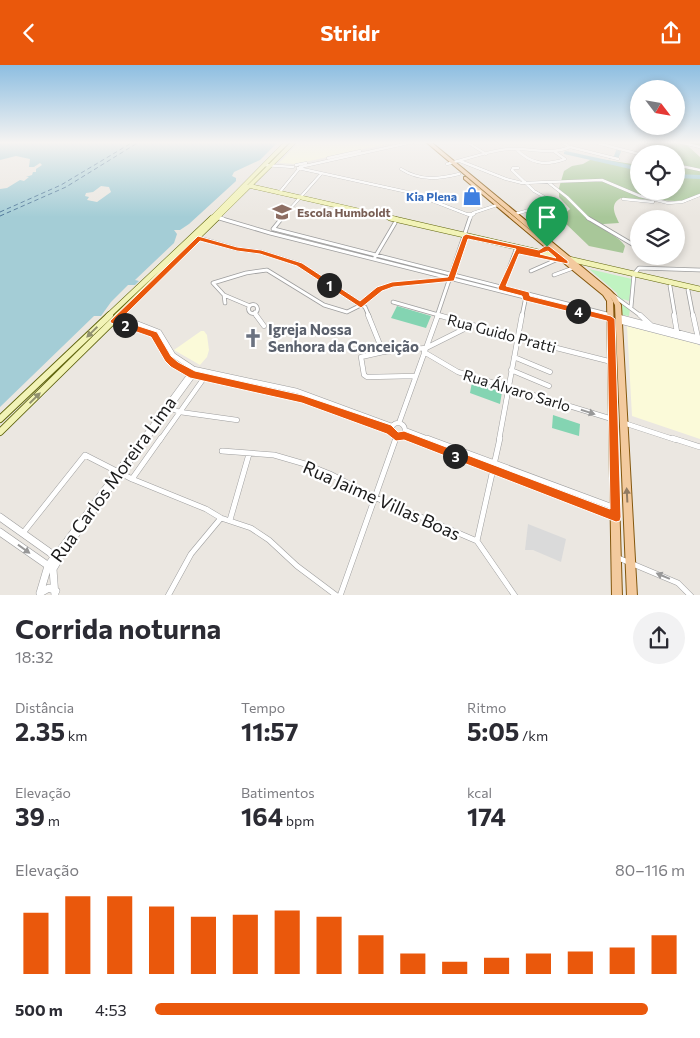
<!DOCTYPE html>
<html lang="pt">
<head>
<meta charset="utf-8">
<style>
	:root { --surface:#fff; --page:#f2f2f3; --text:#2b2b33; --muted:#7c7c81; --accent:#ea580c }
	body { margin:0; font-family:Commissioner,sans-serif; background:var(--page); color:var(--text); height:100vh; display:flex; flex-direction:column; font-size:19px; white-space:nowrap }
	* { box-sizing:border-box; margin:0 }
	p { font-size:16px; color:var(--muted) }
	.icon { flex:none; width:28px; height:28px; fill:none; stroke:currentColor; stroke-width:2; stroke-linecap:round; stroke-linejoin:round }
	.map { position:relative; height:530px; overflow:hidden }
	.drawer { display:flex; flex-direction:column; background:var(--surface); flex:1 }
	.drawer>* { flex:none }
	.needle { width:32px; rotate:121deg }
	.fabs { position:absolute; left:630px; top:15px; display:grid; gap:10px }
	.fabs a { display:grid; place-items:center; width:55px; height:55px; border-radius:50%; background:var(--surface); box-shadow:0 2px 8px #0003; font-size:25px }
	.pin { position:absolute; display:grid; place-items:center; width:42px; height:42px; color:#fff; margin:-51px -21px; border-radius:50% 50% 50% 0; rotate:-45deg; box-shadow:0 0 5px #0007 }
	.pin .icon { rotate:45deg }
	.km { position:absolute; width:25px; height:25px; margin:-12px; border-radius:50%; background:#222; color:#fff; font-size:14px; line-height:25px; text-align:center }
	.round { display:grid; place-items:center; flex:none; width:52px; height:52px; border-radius:26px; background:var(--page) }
	.summary { display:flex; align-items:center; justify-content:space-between; height:85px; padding:0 15px }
	h1 { font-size:28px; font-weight:700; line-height:38px }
	.metrics { display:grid; grid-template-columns:repeat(3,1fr); gap:8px; height:85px; padding:5px 15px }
	.metrics div { display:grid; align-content:center }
	.metrics b { font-size:25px; font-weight:700 }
	.metrics small { font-size:14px; font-weight:400 }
	.metrics p { font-size:14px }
	.chart { height:140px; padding:10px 15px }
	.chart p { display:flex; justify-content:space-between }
	.chart svg { width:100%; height:90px; margin-top:5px; stroke:var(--accent); stroke-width:6 }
	ul { padding:0 15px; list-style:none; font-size:16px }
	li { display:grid; grid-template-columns:80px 60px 1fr; align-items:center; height:38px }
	li i { height:12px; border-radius:6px; background:var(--accent) }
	header { display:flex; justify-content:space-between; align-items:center; height:65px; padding:0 15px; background:var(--accent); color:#fff; font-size:22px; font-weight:700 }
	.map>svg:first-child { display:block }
	.education { fill:#fbfad9 }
	.forest { fill:#a8c799 }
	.park { fill:#c0f3c1 }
	.pitch { fill:#84d4b2 }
	.parking { fill:#dadada }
	.water { fill:#a4cdd6; fill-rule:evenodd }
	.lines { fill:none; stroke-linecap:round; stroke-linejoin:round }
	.river { fill:#a4cdd6; fill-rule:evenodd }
	.ferry { stroke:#4e7799; stroke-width:1; stroke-dasharray:4.5 3; stroke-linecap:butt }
	.minor-far3-casing { stroke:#9e9e9e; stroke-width:3 }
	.minor-far2-casing { stroke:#9e9e9e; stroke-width:4.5 }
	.minor-far1-casing { stroke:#9e9e9e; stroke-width:5.5 }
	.minor-casing { stroke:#9e9e9e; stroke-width:6 }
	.tertiary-casing { stroke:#9e9e9e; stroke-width:8 }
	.secondary-far2-casing { stroke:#60650e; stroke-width:4.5 }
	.secondary-far1-casing { stroke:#60650e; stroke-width:6 }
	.secondary-casing { stroke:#60650e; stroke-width:8 }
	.primary-casing { stroke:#84570d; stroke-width:2 }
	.minor-far3 { stroke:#fff; stroke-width:2.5 }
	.minor-far2 { stroke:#fff; stroke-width:3 }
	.minor-far1 { stroke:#fff; stroke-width:4.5 }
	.minor { stroke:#fff; stroke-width:5 }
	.tertiary { stroke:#fff; stroke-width:7 }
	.secondary-far2 { stroke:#f2f3b7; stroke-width:4 }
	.secondary-far1 { stroke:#f2f3b7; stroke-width:5 }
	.secondary { stroke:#f2f3b7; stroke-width:6 }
	.primary { fill:#f3ca9e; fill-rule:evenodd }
	.oneway { fill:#919170 }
	.oneway2 { fill:#989898 }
	.oneway3 { fill:#917b63 }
	.route { fill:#ea580c; stroke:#fff; fill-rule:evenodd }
	.labels { text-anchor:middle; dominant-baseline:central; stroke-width:4.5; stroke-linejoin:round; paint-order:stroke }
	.far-shop-label { font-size:12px; font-weight:bold; fill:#366cbe; stroke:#fff; text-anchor:end }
	.far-education-label { font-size:12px; font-weight:bold; fill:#785e54; stroke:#fff; text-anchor:start }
	.worship-label { font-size:15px; font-weight:bold; fill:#5b616d; stroke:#fff; text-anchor:start }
	.street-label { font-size:15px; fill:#1a1a1a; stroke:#fff }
	.near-street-label { font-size:18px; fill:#1a1a1a; stroke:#fff }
</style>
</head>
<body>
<header><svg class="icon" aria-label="back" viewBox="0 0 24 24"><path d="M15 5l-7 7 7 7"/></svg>Stridr<svg class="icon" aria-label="share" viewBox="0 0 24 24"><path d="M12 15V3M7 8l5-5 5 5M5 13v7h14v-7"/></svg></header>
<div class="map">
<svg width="700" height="531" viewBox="0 0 700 531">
	<rect width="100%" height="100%" fill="#ebe7e1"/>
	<!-- education -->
	<path class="education" d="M299 77H396L296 99 279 98Z
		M627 261 697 279 700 281V374L632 351Z
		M201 266H204L207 270 209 285 207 292 200 300 174 285Z"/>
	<!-- forest -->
	<path class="forest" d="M642 77H700V82L688 81 700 92V129L684 135 675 136 621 133C609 139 615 149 619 158L604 159 600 161C609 169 618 171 625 181L623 188 589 181 563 156 562 151 570 144 559 132V123L564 106 572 101 583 99 590 95 599 94 639 100V126H676V89C664 89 654 81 642 77Z"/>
	<!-- park -->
	<path class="park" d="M589 204 632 214 629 236 623 234 630 244 629 251 621 250 617 228Z"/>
	<!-- pitch -->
	<path class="pitch" d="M397 241 431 251 426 263 391 253Z
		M472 317 502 327 500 339 470 328Z
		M553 350 580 359 579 371 552 363Z"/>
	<!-- parking -->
	<path class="parking" d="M528 459 566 474 561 497 533 485H525Z"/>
	<!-- water -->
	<path class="water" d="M0 77H278L260 95 234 107 232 111 236 113V116L189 159 180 165H174L177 169 174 178 135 215 139 216 135 220H128L111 237 101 251H94L0 342V124L7 123 20 115 24 116 29 112H26L32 110 33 107H36V104L42 100 40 98 34 102H29L30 94 16 91 0 95ZM101 121 109 122 111 127 97 137 87 135 89 132 85 131 86 128 93 127Z"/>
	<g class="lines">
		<!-- river -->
		<path class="river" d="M617 83 622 84 618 94H609V92L614 91Z
			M566 86 639 102V106L564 89V87Z
			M676 109 700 110V114L676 113Z"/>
		<!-- ferry -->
		<path class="ferry" d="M0 147 61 120 133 77
			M0 151 66 122 139 77"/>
		<!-- minor-far3 casing -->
		<g class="minor-far3-casing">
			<path id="minor-far3" d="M562 77 570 82 618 94
				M593 77 639 89
				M679 77 700 82
				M470 79 486 89
				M516 84C531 99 545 101 565 94L555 87
				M328 93 360 86
				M460 96 506 114 522 118 602 115 640 131 668 138 682 137 700 130
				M447 99C467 94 488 86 508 84 530 82 549 91 570 82
				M264 100 293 102
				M296 100 306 98
				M676 100 700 105
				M300 102 413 77
				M298 103 412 128 469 150
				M518 103H513L512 105 534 126 565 144
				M401 104C420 116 438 114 459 109
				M549 118 567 132 589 154
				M279 128 298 105
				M623 134 653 137
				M473 148 497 140
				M468 149H474L471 151Z
				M515 149 547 140
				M217 151 224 154
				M281 154 321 109
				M470 154 471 151"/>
		</g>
		<!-- minor-far2 casing -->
		<g class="minor-far2-casing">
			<path id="minor-far2" d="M219 153 270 168 600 251
				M588 153 632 179
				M273 164 282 153
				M274 164 611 250
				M199 173 237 184 261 187 299 199 365 242 369 251
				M375 192 395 158
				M531 206 556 195
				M554 210 573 203
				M670 221 675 251
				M501 225 517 182
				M688 225 693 251
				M224 230 250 241
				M614 231 641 251
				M393 237 442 251
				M225 238 224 230 213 218 246 208 267 205 324 240 347 247 361 240 379 224 392 220 446 214
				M248.5 244a4.5 4.5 0 1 1 9 0a4.5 4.5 0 1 1-9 0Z
				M631 242 634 209 639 203 700 205
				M255 247 256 251
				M437 251 470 153
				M522 251 526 231"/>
		</g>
		<!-- minor-far1 casing -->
		<g class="minor-far1-casing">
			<path id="minor-far1" d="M256 250 264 261
				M368 250 383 287
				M438 250 517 273 612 297
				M595 250 611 254
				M640 250 652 261
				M674 250 677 267
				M693 250 698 273
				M118 251 159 267 173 290 194 304 297 326 392 361
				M619 252 700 273
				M114 256 154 270 168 294 193 310 302 334 391 365
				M619 256 700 277
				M424 287 458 307 612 354
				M514 292 550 307
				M511 305 549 321
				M415 311 367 312 364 310 361 292 383 287 426 283 472 260
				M169 343 180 347 237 355
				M391 365a7 7 0 1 1 14 0a7 7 0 1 1-14 0Z
				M399 358 438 250
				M624 358 676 375
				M405 365 431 375
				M404 370 416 375
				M142 375 191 308
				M146 375 194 309
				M160 375 204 313
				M395 375 396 372
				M499 375 522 250"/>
		</g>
		<!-- minor casing -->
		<g class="minor-casing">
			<path id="minor" d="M413 373 614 451
				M427 373 613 442
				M672 373 700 382
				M222 386 274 390 305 399 330 409 374 432 477 476 515 531
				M132 414 161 373
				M230 455 249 389
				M23 468 85 390 132 414 206 444 221 453 251 463 269 475 297 501 337 531
				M477 476 500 373
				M55 491 142 373
				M616 492 678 518 691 531
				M59 494 147 373
				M168 531 191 489 221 453
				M340 531 396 373"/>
		</g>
		<!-- tertiary casing -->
		<g class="tertiary-casing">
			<path id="tertiary" d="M0 452 59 494 53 504 55 531
				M0 467 53 504
				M40 528 48 501 55 491
				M40 528 49 523 56 526"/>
		</g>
		<!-- secondary-far2 casing -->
		<g class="secondary-far2-casing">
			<path id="secondary-far2" d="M242 124 250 121 396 154
				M211 154 287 77
				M216 154 294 77"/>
		</g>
		<!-- secondary-far1 casing -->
		<g class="secondary-far1-casing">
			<path id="secondary-far1" d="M390 153 700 224
				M108 251 212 153
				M117 251 217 153"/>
		</g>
		<!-- secondary casing -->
		<g class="secondary-casing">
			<path id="secondary" d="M0 354 110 250
				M0 367 119 250"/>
		</g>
		<!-- primary casing -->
		<g class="primary-casing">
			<path id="primary" d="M426 77H431L610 225 616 231 621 240 637 531H627L615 240 610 231 613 236 622 531H612L607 236 603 230 548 185 547 187 537 188V186L543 185 545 182 464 114V112H466L547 179Z"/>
		</g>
		<!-- minor-far3 -->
		<use href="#minor-far3" class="minor-far3"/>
		<!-- minor-far2 -->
		<use href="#minor-far2" class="minor-far2"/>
		<!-- minor-far1 -->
		<use href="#minor-far1" class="minor-far1"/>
		<!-- minor -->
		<use href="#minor" class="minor"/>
		<!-- tertiary -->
		<use href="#tertiary" class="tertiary"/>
		<!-- secondary-far2 -->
		<use href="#secondary-far2" class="secondary-far2"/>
		<!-- secondary-far1 -->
		<use href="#secondary-far1" class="secondary-far1"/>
		<!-- secondary -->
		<use href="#secondary" class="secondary"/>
		<!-- primary -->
		<use href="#primary" class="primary"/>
	</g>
	<!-- one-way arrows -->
	<defs><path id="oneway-solid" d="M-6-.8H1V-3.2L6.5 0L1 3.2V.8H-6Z" transform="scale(1.25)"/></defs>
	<g class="oneway">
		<use href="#oneway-solid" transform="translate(92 267) rotate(136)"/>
		<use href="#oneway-solid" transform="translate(35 333) rotate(-44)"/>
	</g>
	<g class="oneway2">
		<use href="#oneway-solid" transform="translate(588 347) rotate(17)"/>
		<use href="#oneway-solid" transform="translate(24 484) rotate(36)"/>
		<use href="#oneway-solid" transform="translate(663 511) rotate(-157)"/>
	</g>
	<use class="oneway3" href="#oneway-solid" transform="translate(627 430) rotate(-93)"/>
	<!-- sky -->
	<linearGradient id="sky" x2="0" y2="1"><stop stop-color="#8dbee1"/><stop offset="0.51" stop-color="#f6f4f2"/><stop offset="1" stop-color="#f6f4f2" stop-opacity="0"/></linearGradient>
	<rect width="700" height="152" fill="url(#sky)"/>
	<!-- route -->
	<path class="route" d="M466 169 539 185 545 181H549L568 196V199L519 189 506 221 529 227 530 231 611 251 615 254 621 452 620 456 616 457 404 375 396 376 387 369 302 338 190 313 171 302 165 296 151 272 111 258 110 256 198 171 237 182 261 185 302 198 360 236 377 222 392 217 448 212 463 171ZM468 174 516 184 498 223 499 225 522 231 523 235 526 236 607 256 610 444 404 366 398 367 391 360 302 330 195 306 178 297 171 291 157 267 120 255 200 176 237 186 260 189 297 201 361 243 382 226 393 222 454 216ZM548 186 556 193 540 189Z"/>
	<!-- icons -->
	<defs>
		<g id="shop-bare" transform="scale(1.5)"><path d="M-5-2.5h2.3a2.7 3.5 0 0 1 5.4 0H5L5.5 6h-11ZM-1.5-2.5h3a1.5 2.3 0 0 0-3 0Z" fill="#3f7fe0" stroke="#fff" stroke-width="2.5" paint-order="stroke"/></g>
		<g id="university-bare" transform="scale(1.5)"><path d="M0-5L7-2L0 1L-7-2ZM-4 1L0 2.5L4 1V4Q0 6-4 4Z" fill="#8d6e63" stroke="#fff" stroke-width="2.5" paint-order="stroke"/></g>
		<g id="church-bare" transform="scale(1.5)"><path d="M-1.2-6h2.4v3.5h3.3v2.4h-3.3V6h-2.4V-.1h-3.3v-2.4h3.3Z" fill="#6b7280" stroke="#fff" stroke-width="2.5" paint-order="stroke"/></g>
	</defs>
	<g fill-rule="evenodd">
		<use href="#shop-bare" x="472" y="131"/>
		<use href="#university-bare" x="282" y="147"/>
		<use href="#church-bare" x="253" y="273"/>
	</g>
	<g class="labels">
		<!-- far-shop labels -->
		<g class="far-shop-label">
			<text x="457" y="131">Kia Plena</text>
		</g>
		<!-- far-education labels -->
		<g class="far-education-label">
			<text x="297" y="147">Escola Humboldt</text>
		</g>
		<!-- worship labels -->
		<g class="worship-label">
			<text x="268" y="264">Igreja Nossa<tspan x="268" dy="17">Senhora da Conceição</tspan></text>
		</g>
		<!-- street labels -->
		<g class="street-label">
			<text transform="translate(502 268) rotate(15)">Rua Guido Pratti</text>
			<text transform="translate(517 325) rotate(17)">Rua Álvaro Sarlo</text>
		</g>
		<!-- near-street labels -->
		<g class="near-street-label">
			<text transform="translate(113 414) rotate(-54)">Rua Carlos Moreira Lima</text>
			<text transform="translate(382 435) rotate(24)">Rua Jaime Villas Boas</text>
		</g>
	</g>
</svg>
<div class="fabs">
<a><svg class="needle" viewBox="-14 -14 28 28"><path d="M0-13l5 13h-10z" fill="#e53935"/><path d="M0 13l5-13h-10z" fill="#7c7c81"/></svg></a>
<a><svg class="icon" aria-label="locate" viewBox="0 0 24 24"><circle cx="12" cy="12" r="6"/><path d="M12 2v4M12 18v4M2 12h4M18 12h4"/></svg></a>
<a><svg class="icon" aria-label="layers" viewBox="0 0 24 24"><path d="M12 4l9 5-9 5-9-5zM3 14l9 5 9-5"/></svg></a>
</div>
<div class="pin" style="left:547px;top:182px;background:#1e9e55"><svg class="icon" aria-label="arrive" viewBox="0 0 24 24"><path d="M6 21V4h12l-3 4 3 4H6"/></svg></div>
<b class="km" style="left:329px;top:220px">1</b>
<b class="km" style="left:125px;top:260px">2</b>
<b class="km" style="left:455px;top:391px">3</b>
<b class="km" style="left:578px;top:246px">4</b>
</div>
<section class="drawer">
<div class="summary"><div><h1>Corrida noturna</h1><p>18:32</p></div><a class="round"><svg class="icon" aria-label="share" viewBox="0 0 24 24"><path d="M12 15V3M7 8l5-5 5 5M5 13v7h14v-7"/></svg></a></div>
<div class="metrics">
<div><p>Distância</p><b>2.35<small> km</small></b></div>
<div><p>Tempo</p><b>11:57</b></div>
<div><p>Ritmo</p><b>5:05<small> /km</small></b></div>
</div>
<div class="metrics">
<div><p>Elevação</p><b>39<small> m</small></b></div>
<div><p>Batimentos</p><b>164<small> bpm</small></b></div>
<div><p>kcal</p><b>174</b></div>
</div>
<div class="chart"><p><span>Elevação</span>80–116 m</p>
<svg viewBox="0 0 160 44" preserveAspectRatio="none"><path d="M5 44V14M15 44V6M25 44V6M35 44V11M45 44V16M55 44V15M65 44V13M75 44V16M85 44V25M95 44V34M105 44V38M115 44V36M125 44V34M135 44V33M145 44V31M155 44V25"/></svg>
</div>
<ul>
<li><b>500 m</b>4:53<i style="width:93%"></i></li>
</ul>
</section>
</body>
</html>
